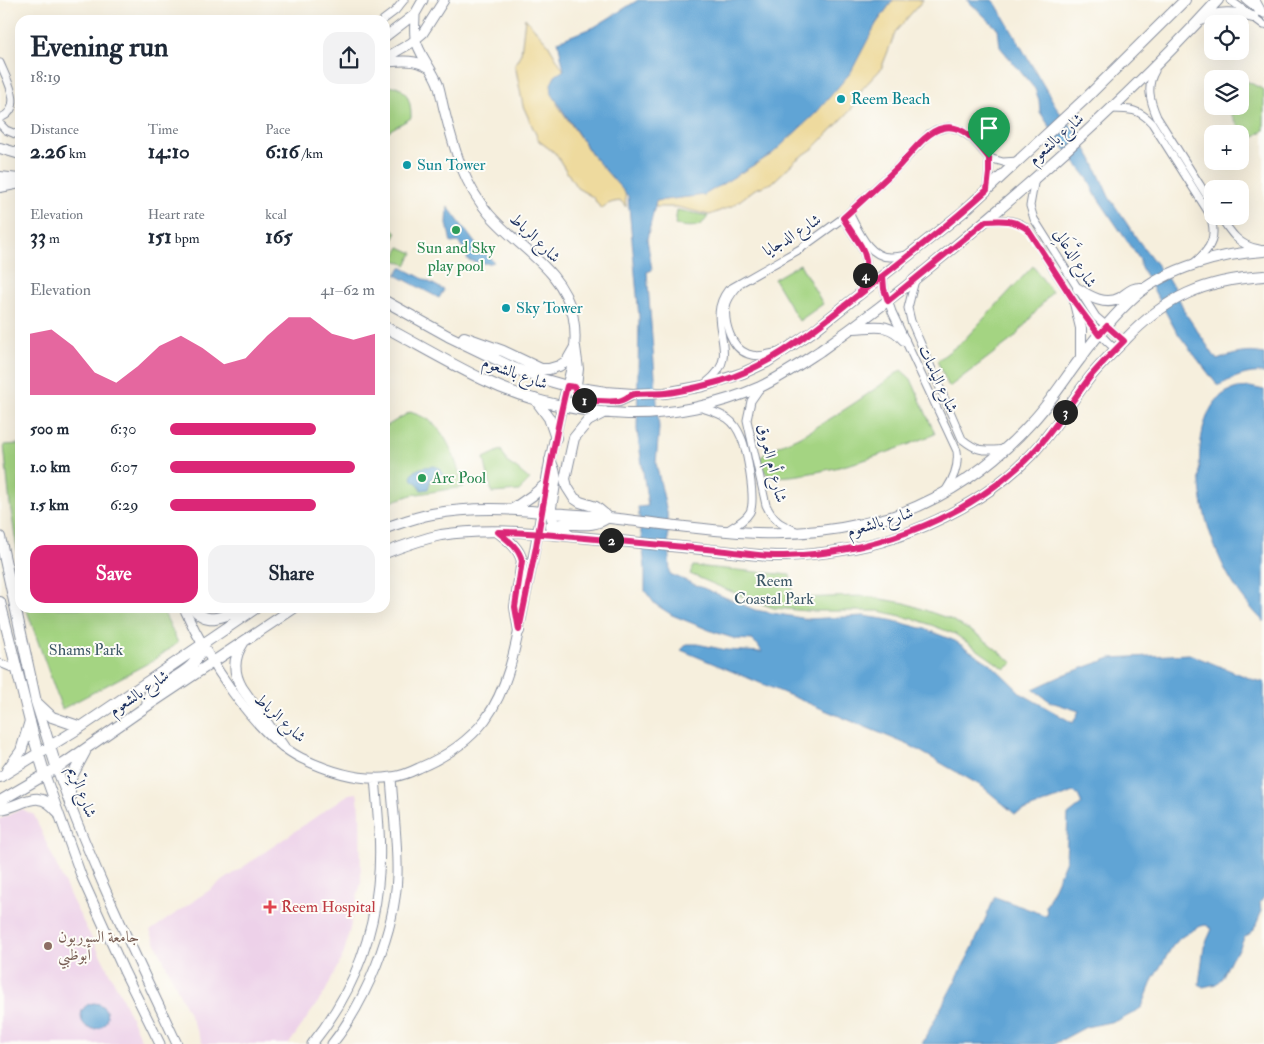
<!DOCTYPE html>
<html lang="en">
<head>
<meta charset="utf-8">
<style>
	:root { --surface:#fff; --page:#f2f2f3; --text:#1f2937; --muted:#747a83; --accent:#db2777 }
	body { margin:0; font-family:"IM FELL Double Pica",Amiri,serif; background:var(--page); color:var(--text); height:100vh; display:flex; flex-direction:column; font-size:19px; white-space:nowrap }
	* { box-sizing:border-box; margin:0 }
	p { font-size:16px; color:var(--muted) }
	.icon { flex:none; width:28px; height:28px; fill:none; stroke:currentColor; stroke-width:2; stroke-linecap:round; stroke-linejoin:round }
	.map { position:relative; flex:1; overflow:hidden }
	.panel { position:absolute; left:15px; top:15px; width:375px; height:598px; display:flex; flex-direction:column; background:var(--surface); border-radius:15px; box-shadow:0 5px 20px #0002 }
	.panel>* { flex:none }
	.buttons { position:absolute; left:1204px; top:15px; display:grid; gap:10px }
	.buttons a { display:grid; place-items:center; width:45px; height:45px; border-radius:10px; background:var(--surface); box-shadow:0 5px 20px #0002; font-size:25px }
	.pin { position:absolute; display:grid; place-items:center; width:42px; height:42px; color:#fff; margin:-51px -21px; border-radius:50% 50% 50% 0; rotate:-45deg; box-shadow:0 0 5px #0007 }
	.pin .icon { rotate:45deg }
	.km { position:absolute; width:25px; height:25px; margin:-12px; border-radius:50%; background:#222; color:#fff; font-size:14px; line-height:25px; text-align:center }
	.round { display:grid; place-items:center; flex:none; width:52px; height:52px; border-radius:15px; background:var(--page) }
	.head { display:flex; align-items:center; justify-content:space-between; height:85px; padding:0 15px }
	h1 { font-size:28px; font-weight:700; line-height:38px }
	.figures { display:grid; grid-template-columns:repeat(3,1fr); gap:8px; height:85px; padding:5px 15px }
	.figures div { display:grid; align-content:center }
	.figures b { font-size:21px; font-weight:700 }
	.figures small { font-size:14px; font-weight:400 }
	.figures p { font-size:14px }
	.chart { height:140px; padding:10px 15px }
	.chart p { display:flex; justify-content:space-between }
	.chart svg { width:100%; height:90px; margin-top:5px; fill:var(--accent); opacity:.7 }
	.cta { display:flex; gap:10px; margin-top:auto; padding:10px 15px }
	.cta a { flex:1; height:58px; border-radius:15px; background:var(--accent); color:#fff; font-size:20px; font-weight:700; line-height:58px; text-align:center }
	.cta a+a { background:var(--page); color:var(--text) }
	ul { padding:0 15px; list-style:none; font-size:16px }
	li { display:grid; grid-template-columns:80px 60px 1fr; align-items:center; height:38px }
	li i { height:12px; border-radius:6px; background:var(--accent) }
	.map>svg:first-child { display:block }
	.built { fill:#edd1e9 }
	.green { fill:#a4d482; stroke:#608270 }
	.sand { fill:#eeda9e; stroke:#84847e }
	.water { fill:#61a4d5; stroke:#3e6a9a }
	.lines { fill:none; stroke-linecap:round; stroke-linejoin:round }
	.minor-casing { stroke:#888f9e; stroke-width:9 }
	.tertiary-casing { stroke:#888f9e; stroke-width:11 }
	.secondary-casing { stroke:#888f9e; stroke-width:12 }
	.minor { stroke:#fff; stroke-width:7 }
	.tertiary { stroke:#fff; stroke-width:9 }
	.secondary { stroke:#fff; stroke-width:10 }
	.route-casing { stroke:#fff; stroke-width:10 }
	.route { stroke:#db2777; stroke-width:6 }
	.culture-dot { fill:#0f9aa8; stroke:#fdfcf7; stroke-width:2 }
	.leisure-dot { fill:#2e9e5b; stroke:#fdfcf7; stroke-width:2 }
	.health-dot { fill:#e0444e; stroke:#fdfcf7; stroke-width:2 }
	.education-dot { fill:#8d6e63; stroke:#fdfcf7; stroke-width:2 }
	.labels { text-anchor:middle; dominant-baseline:central; stroke-width:4; stroke-linejoin:round; paint-order:stroke }
	.culture-label { font-size:16px; fill:#0d838f; stroke:#fdfcf7; text-anchor:start }
	.street-label { font-size:16px; fill:#1b2f5e; stroke:#fdfcf7 }
	.leisure-label { font-size:16px; fill:#27864d; stroke:#fdfcf7 }
	.park-label { font-size:16px; fill:#3d5867; stroke:#fdfcf7 }
	.health-label { font-size:16px; fill:#be3a42; stroke:#fdfcf7; text-anchor:start }
	.education-label { font-size:16px; fill:#785e54; stroke:#fdfcf7; text-anchor:start }
</style>
</head>
<body>
<div class="map">
<svg width="1264" height="1044" viewBox="0 0 1264 1044">
	<rect width="100%" height="100%" fill="#fdfcf7"/>
	<filter id="ink" filterUnits="userSpaceOnUse"><feTurbulence type="fractalNoise" baseFrequency=".02" numOctaves="2"/><feDisplacementMap in="SourceGraphic" scale="10" xChannelSelector="R" yChannelSelector="G"/><feConvolveMatrix kernelMatrix="1 2 1 2 8 2 1 2 1" color-interpolation-filters="sRGB"/></filter>
	<filter id="wash" filterUnits="userSpaceOnUse"><feTurbulence type="fractalNoise" baseFrequency=".0096" numOctaves="4" result="noise"/><feDisplacementMap in="SourceGraphic" scale="20" xChannelSelector="R" yChannelSelector="G"/><feGaussianBlur stdDeviation="1.12" result="paint"/><feColorMatrix in="noise" values="0 0 0 0 0 0 0 0 0 0 0 0 0 0 0 0 0 1.4 0 .05"/><feComposite in="paint" operator="in"/></filter>
	<g filter="url(#wash)">
		<rect width="100%" height="100%" fill="#f6efdd"/>
		<!-- built -->
		<path class="built" d="M357 793 360 811 361 882 344 953 325 992 289 1044H203L150 931 349 794Z
			M22 809 34 815 72 900 120 993 143 1044H0V819Z"/>
		<!-- green -->
		<path class="green" d="M1241 78 1264 90V130L1248 141 1226 106H1240Z
			M397 86C409 94 411 103 411 118L385 133V88Z
			M677 210 708 216C701 230 688 227 675 225Z
			M385 226 397 232 385 256Z
			M400 247 413 253 406 265 393 259Z
			M800 264 823 304 799 321 774 279Z
			M1033 266 1052 292 1014 338 949 387 937 361 963 341Z
			M901 370 911 379 935 434C891 452 847 468 799 475 791 476 777 478 769 475 763 473 761 465 759 459 773 445 793 441 810 431 842 412 872 392 901 370Z
			M410 412C416 414 424 417 429 420 450 436 456 464 464 487L411 495 385 504V427Z
			M20 444V568L10 504 4 445Z
			M501 450 508 463 517 469 530 480 519 491 492 493 484 458Z
			M693 566 790 575 793 598 863 596 905 603 950 619 981 637 1013 663 1005 669 955 634 918 620 880 611H807L774 608 751 600 690 574Z
			M26 608H162L178 643 152 661 62 709Z"/>
		<!-- sand -->
		<path class="sand" d="M893 0H923L896 31 881 69 863 88 851 110 814 148 796 160 772 183 755 189 734 205 710 215 677 207H655L656 201 704 195 772 154 876 24Z
			M525 18 548 44 564 71 557 104 592 155 625 192 626 207 621 201C612 202 608 203 601 209L593 197 577 188 555 153 539 141 523 106 515 64 521 53Z"/>
		<!-- water -->
		<path class="water" d="M638 0H893L876 24 851 72 816 113 772 154 704 195 656 201 647 239 652 270 647 272 659 428 656 463 667 512 670 574 755 610 807 619 864 616 890 620 925 629 955 641 992 665 1022 694 1073 723 1079 711 1051 702 1033 689 1066 674 1111 658 1189 654 1254 680 1264 682V897L1260 903 1261 913 1256 925 1253 931 1244 938 1239 950 1232 957 1222 978 1216 984 1203 987 1199 984 1204 947 1212 929 1206 925 1201 926 1191 931 1180 938 1172 947 1153 979 1142 1007 1135 1012 1120 1020 1086 1027 1054 1044H922L972 949 995 897 1047 916 1046 906 1066 860 1068 815 1082 804 1078 795 1074 792 1015 814 983 787 911 746 681 650 687 644H697L726 650 762 652 758 645 752 640 736 639 714 632 672 615 655 604 645 591V568L638 507 648 506 637 430 639 317 628 196 592 155 552 94 551 84 555 76 564 70 558 41 596 26Z
			M967 0H992L996 4 1058 110 1075 131 1092 159 1109 197 1138 240 1173 286 1186 314 1217 360C1233 354 1247 350 1264 354V373C1247 371 1233 378 1218 386L1176 331 1140 265V260L1095 194 1088 179 1061 144 1040 112 1039 100 1035 89 1000 47 998 29Z
			M448 207 478 247 494 262C487 265 476 262 468 260L465 250 458 242 451 243 447 223Z
			M401 267 444 290 439 298 396 275Z
			M1250 387 1264 390V622C1247 605 1232 585 1222 563 1213 544 1206 523 1202 501 1197 469 1195 400 1234 389 1239 387 1245 388 1250 387Z
			M434 466 440 468 443 474 440 477 436 476 431 479 428 489 421 490 418 484 411 478C414 467 425 467 434 466Z
			M81 1016a13 13 0 1 1 26 0a13 13 0 1 1-26 0Z"/>
	</g>
	<g filter="url(#ink)">
		<g class="lines">
			<!-- minor casing -->
			<g class="minor-casing">
				<path id="minor" d="M1230 0 1264 25
					M1246 0 1264 14
					M383 20 395 11 404 0
					M0 63C7 80 25 109 0 118
					M1155 71C1146 86 1150 101 1157 117L1212 204
					M1112 109C1130 109 1139 109 1152 123L1209 213C1218 236 1212 248 1194 263
					M0 124 6 130 20 136
					M1035 178 1030 206 1034 219 1096 317 1124 341
					M987 190 989 173V158
					M849 213C858 229 868 258 891 257 896 257 902 256 907 255
					M1220 216C1230 232 1239 246 1259 249
					M843 218C864 253 874 252 859 295
					M986 221C999 220 1012 218 1024 226 1033 233 1043 253 1050 264 1070 294 1088 325 1115 349
					M883 276 884 289 892 312 957 451C959 466 954 478 946 490
					M915 280 908 308 911 321 962 439C978 452 984 451 1004 449
					M738 286C733 292 727 298 726 307 724 323 731 348 748 354 758 358 769 354 779 352
					M707 382C745 354 702 323 728 290L800 249 843 218 897 168 929 134 936 130 949 127 960 130 973 139 989 158 1003 162 1019 161
					M760 388 751 401 747 420 766 505C774 522 781 524 796 531
					M699 407C708 410 720 413 728 419 734 423 738 430 741 437 747 450 756 500 750 512 745 521 734 526 726 531
					M0 663 17 670"/>
			</g>
			<!-- tertiary casing -->
			<g class="tertiary-casing">
				<path id="tertiary" d="M385 37 415 14 423 0
					M385 58 411 43 423 33 444 0
					M385 62C401 61 414 59 428 67
					M184 608C206 656 253 734 301 758 328 771 362 782 392 777 401 776 411 772 419 768 445 757 468 742 485 720 510 686 517 639 525 599 533 560 540 522 546 483 550 454 558 425 564 397 571 370 579 345 573 316 563 269 518 248 489 214 463 183 455 151 445 113 442 103 441 93 438 84 432 68 418 54 415 37 414 30 415 22 415 14
					M57 769C90 863 135 954 177 1044
					M45 775 82 878 124 971 160 1044
					M312 1044C349 998 372 944 378 885 382 850 378 814 375 778
					M332 1044C366 1002 395 930 397 876 398 843 393 810 391 777"/>
			</g>
			<!-- secondary casing -->
			<g class="secondary-casing">
				<path id="secondary" d="M1254 0 1260 11
					M1201 20C1219 11 1234 12 1253 17
					M0 148 20 154
					M0 177 19 179
					M0 187 20 183
					M1078 289C1090 297 1106 306 1120 298 1128 293 1132 287 1142 288
					M385 301 448 336 514 368 539 378 567 386 606 392 633 394 665 393 703 386 743 373 767 362 812 332 963 212 1086 98 1185 0
					M1075 303 1081 328V358
					M385 327C417 344 449 363 482 379 527 401 579 412 628 414 672 415 719 405 760 387 781 377 800 364 820 351 858 324 895 296 931 266 1033 183 1130 97 1218 0
					M854 328C875 327 889 322 904 340
					M464 337 503 351 541 369H549L559 366 567 361 575 347
					M575 347 578 369 575 393
					M535 399 549 418 556 438
					M563 405 585 399 619 401 632 395
					M605 412 588 421 574 438 565 479 567 487 574 498 580 502 596 507 608 517
					M550 460C552 465 555 470 555 475 557 503 537 518 569 535
					M513 509 533 495 546 484
					M550 526C570 519 590 531 608 517
					M385 528C400 523 416 517 432 514 471 507 512 508 551 513 570 515 590 515 610 518 694 527 776 544 861 524 873 521 887 519 899 514 950 495 996 462 1032 422 1050 403 1064 380 1080 359 1096 337 1115 314 1135 296 1167 268 1223 253 1264 251
					M498 532C508 540 519 548 522 561L515 607 519 631
					M0 537 36 702 57 769
					M385 553C403 546 422 539 441 535 484 528 527 532 569 536 620 541 671 546 722 551 743 553 765 557 786 556 825 554 869 548 907 533 952 516 997 490 1031 455 1054 431 1070 402 1091 376 1101 364 1113 352 1125 340 1166 297 1204 280 1264 276
					M0 602 35 742 45 775
					M193 608C212 631 227 608 249 612
					M243 643C233 658 233 673 242 688L283 746
					M37 703 52 717 81 727
					M147 706 148 697 153 691C170 678 201 669 202 643
					M7 770 21 751 30 721
					M0 777 81 727 256 608
					M0 801 65 763 147 706 294 608
					M70 804V780L85 752
					M0 809C23 807 37 786 57 811"/>
			</g>
			<!-- minor -->
			<use href="#minor" class="minor"/>
			<!-- tertiary -->
			<use href="#tertiary" class="tertiary"/>
			<!-- secondary -->
			<use href="#secondary" class="secondary"/>
		</g>
	</g>
	<g class="lines" filter="url(#ink)">
		<!-- route casing -->
		<g class="route-casing">
			<path id="route" d="M989 158V173L987 190C946 227 902 261 858 295 816 328 774 365 721 381 703 386 684 391 666 393 656 394 645 393 635 394 630 394 625 400 618 401 605 403 591 399 577 401L575 387 567 386C554 439 545 493 536 547L519 630 515 607 522 561C519 548 508 540 498 532 524 532 548 534 574 537 621 541 669 546 717 550 739 552 762 557 784 556 866 554 956 523 1017 468 1047 442 1066 409 1090 377 1100 365 1112 353 1124 341L1107 326 1099 335 1076 304 1028 230C1015 219 1001 220 986 221L888 301 884 289 883 276 859 295C874 252 864 253 843 218 861 202 879 185 897 168 909 156 926 131 943 128 963 123 978 144 989 158"/>
		</g>
		<!-- route -->
		<use href="#route" class="route"/>
	</g>
	<!-- markers -->
	<g class="culture-dot">
		<circle cx="841" cy="99" r="5"/>
		<circle cx="407" cy="165" r="5"/>
		<circle cx="506" cy="308" r="5"/>
	</g>
	<g class="leisure-dot">
		<circle cx="456" cy="230" r="5"/>
		<circle cx="422" cy="478" r="5"/>
	</g>
	<path class="health-dot" d="M267.5 899.5h5v5h5v5h-5v5h-5v-5h-5v-5h5z"/>
	<circle class="education-dot" cx="48" cy="946" r="5"/>
	<g class="labels">
		<!-- culture labels -->
		<g class="culture-label">
			<text x="851" y="99">Reem Beach</text>
			<text x="417" y="165">Sun Tower</text>
			<text x="516" y="308">Sky Tower</text>
		</g>
		<!-- street labels -->
		<g class="street-label">
			<text transform="translate(1056 139) rotate(-42)">شارع بالشعوم</text>
			<text transform="translate(792 235) rotate(-32)">شارع الدجايا</text>
			<text transform="translate(535 238) rotate(44)">شارع الرباط</text>
			<text transform="translate(1075 258) rotate(58)">شارع الدَّعَالِى</text>
			<text transform="translate(515 373) rotate(20)">شارع بالشعوم</text>
			<text transform="translate(938 379) rotate(65)">شارع الياسات</text>
			<text transform="translate(772 463) rotate(76)">شارع أم العروق</text>
			<text transform="translate(880 522) rotate(-17)">شارع بالشعوم</text>
			<text transform="translate(139 693) rotate(-34)">شارع بالشعوم</text>
			<text transform="translate(280 718) rotate(43)">شارع الرباط</text>
			<text transform="translate(82 792) rotate(69)">شارع الرِّيم</text>
		</g>
		<!-- leisure labels -->
		<g class="leisure-label">
			<text x="456" y="248">Sun and Sky<tspan x="456" dy="18">play pool</tspan></text>
			<text x="432" y="478" text-anchor="start">Arc Pool</text>
		</g>
		<!-- park labels -->
		<g class="park-label">
			<text x="774" y="581">Reem<tspan x="774" dy="18">Coastal Park</tspan></text>
			<text x="86" y="650">Shams Park</text>
		</g>
		<!-- health labels -->
		<g class="health-label">
			<text x="281" y="907">Reem Hospital</text>
		</g>
		<!-- education labels -->
		<g class="education-label">
			<text x="58" y="937">جامعة السوربون<tspan x="58" dy="18">أبوظبي</tspan></text>
		</g>
	</g>
</svg>
<div class="buttons">
<a><svg class="icon" aria-label="locate" viewBox="0 0 24 24"><circle cx="12" cy="12" r="6"/><path d="M12 2v4M12 18v4M2 12h4M18 12h4"/></svg></a>
<a><svg class="icon" aria-label="layers" viewBox="0 0 24 24"><path d="M12 4l9 5-9 5-9-5zM3 14l9 5 9-5"/></svg></a>
<a>+</a>
<a>−</a>
</div>
<div class="pin" style="left:989px;top:158px;background:#1e9e55"><svg class="icon" aria-label="arrive" viewBox="0 0 24 24"><path d="M6 21V4h12l-3 4 3 4H6"/></svg></div>
<b class="km" style="left:584px;top:400px">1</b>
<b class="km" style="left:611px;top:540px">2</b>
<b class="km" style="left:1065px;top:412px">3</b>
<b class="km" style="left:865px;top:275px">4</b>
<section class="panel">
<div class="head"><div><h1>Evening run</h1><p>18:19</p></div><a class="round"><svg class="icon" aria-label="share" viewBox="0 0 24 24"><path d="M12 15V3M7 8l5-5 5 5M5 13v7h14v-7"/></svg></a></div>
<div class="figures">
<div><p>Distance</p><b>2.26<small> km</small></b></div>
<div><p>Time</p><b>14:10</b></div>
<div><p>Pace</p><b>6:16<small> /km</small></b></div>
</div>
<div class="figures">
<div><p>Elevation</p><b>33<small> m</small></b></div>
<div><p>Heart rate</p><b>151<small> bpm</small></b></div>
<div><p>kcal</p><b>165</b></div>
</div>
<div class="chart"><p><span>Elevation</span>41–62 m</p>
<svg viewBox="0 0 160 44" preserveAspectRatio="none"><path d="M0 44V14L10 12L20 20L30 33L40 38L50 30L60 20L70 15L80 21L90 29L100 26L110 15L120 6L130 6L140 14L150 17L160 14V44z"/></svg>
</div>
<ul>
<li><b>500 m</b>6:30<i style="width:71%"></i></li>
<li><b>1.0 km</b>6:07<i style="width:90%"></i></li>
<li><b>1.5 km</b>6:29<i style="width:71%"></i></li>
</ul>
<div class="cta"><a>Save</a><a>Share</a></div>
</section>
</div>
</body>
</html>
